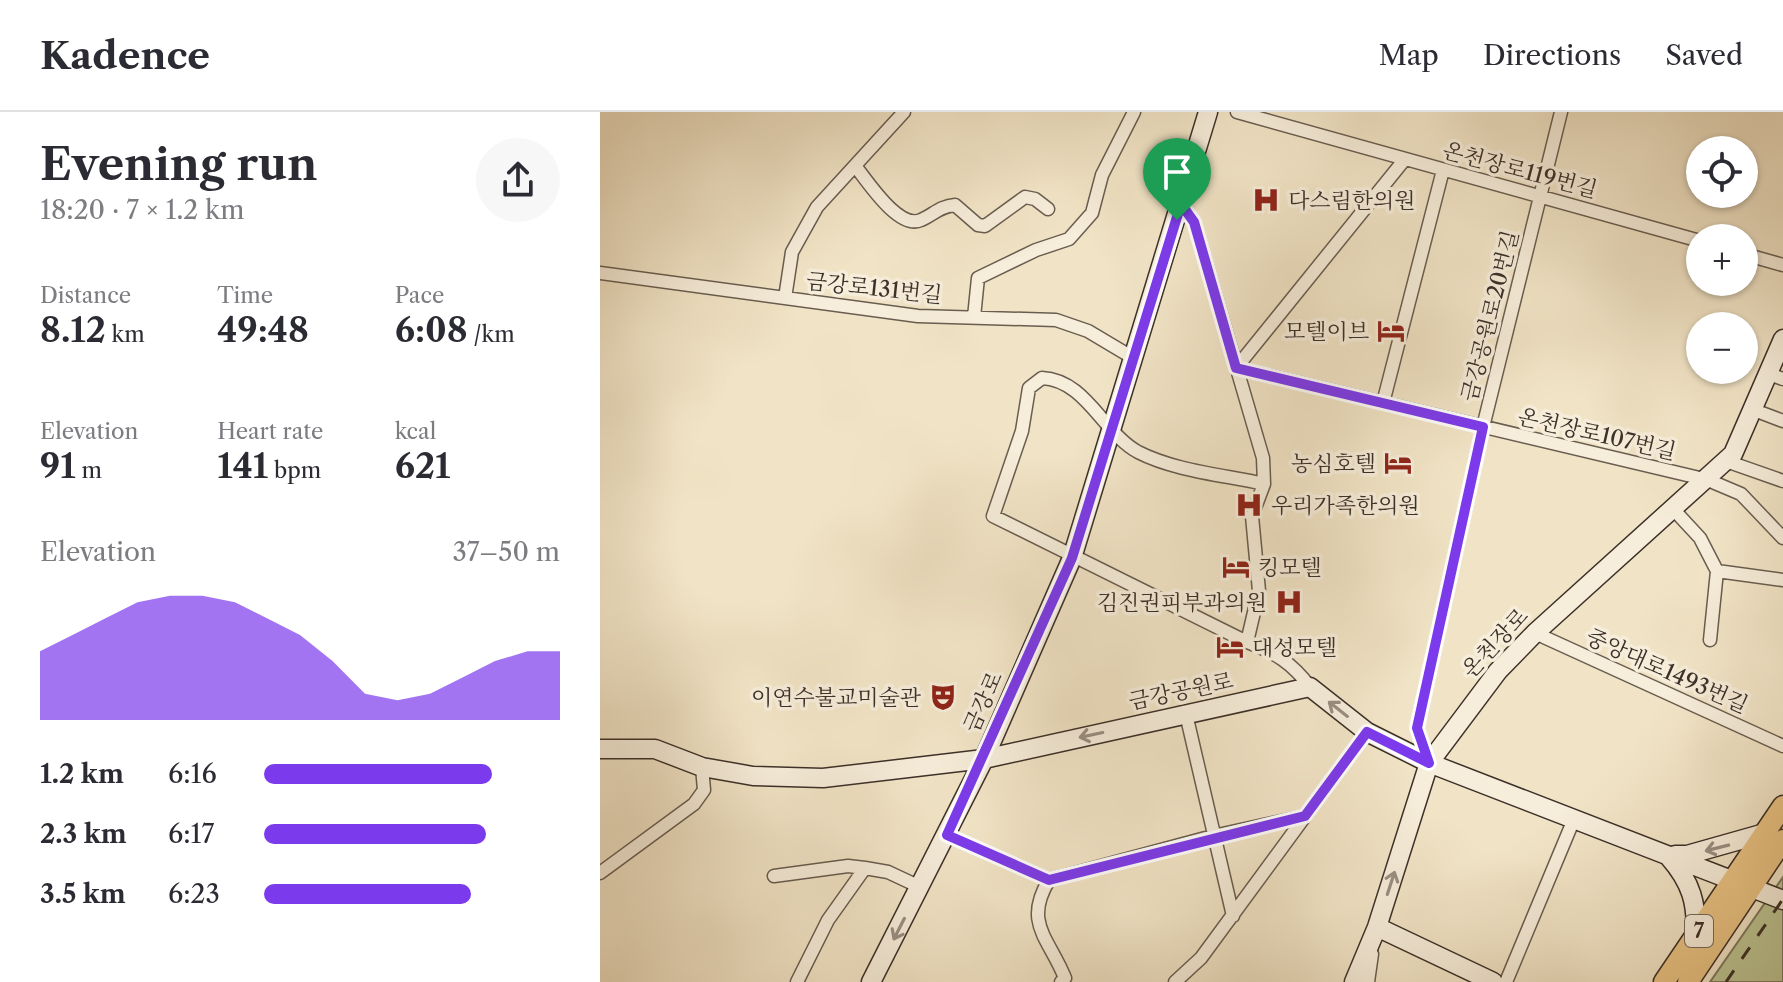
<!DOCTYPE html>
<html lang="en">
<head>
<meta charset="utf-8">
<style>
	:root { --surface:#fff; --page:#f7f7f7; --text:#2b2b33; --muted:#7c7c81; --line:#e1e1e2; --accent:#7c3aed }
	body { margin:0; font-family:"Libre Caslon Text","Noto Serif KR",serif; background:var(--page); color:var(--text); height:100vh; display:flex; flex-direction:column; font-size:30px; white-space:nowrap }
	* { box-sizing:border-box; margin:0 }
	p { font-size:26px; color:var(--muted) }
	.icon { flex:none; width:44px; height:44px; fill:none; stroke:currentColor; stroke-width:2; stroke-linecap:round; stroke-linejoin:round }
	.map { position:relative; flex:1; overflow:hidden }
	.panel { display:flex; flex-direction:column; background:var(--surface); width:600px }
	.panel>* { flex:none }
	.controls { position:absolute; left:1086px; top:24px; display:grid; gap:16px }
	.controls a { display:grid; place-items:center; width:72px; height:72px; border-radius:50%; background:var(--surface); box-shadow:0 2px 6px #0004; font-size:40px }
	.pin { position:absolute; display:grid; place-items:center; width:68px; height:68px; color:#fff; margin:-82px -34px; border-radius:50% 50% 50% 0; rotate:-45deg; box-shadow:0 0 8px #0007 }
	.pin .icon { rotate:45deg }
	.round { display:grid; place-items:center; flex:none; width:84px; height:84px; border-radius:42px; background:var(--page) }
	.head { display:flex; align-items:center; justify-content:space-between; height:136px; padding:0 40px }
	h1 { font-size:44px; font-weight:700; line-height:60px }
	.metrics { display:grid; grid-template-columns:repeat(3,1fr); gap:12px; height:136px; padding:8px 40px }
	.metrics div { display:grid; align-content:center }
	.metrics b { font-size:34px; font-weight:700 }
	.metrics small { font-size:22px; font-weight:400 }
	.metrics p { font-size:22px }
	.chart { height:224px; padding:16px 40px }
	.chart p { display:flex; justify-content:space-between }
	.chart svg { width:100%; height:144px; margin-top:8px; fill:var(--accent); opacity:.7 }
	ul { padding:0 40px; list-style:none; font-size:26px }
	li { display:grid; grid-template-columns:128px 96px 1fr; align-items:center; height:60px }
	li i { height:20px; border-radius:10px; background:var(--accent) }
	header { display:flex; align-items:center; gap:48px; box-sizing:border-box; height:112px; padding:0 40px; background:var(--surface); border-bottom:2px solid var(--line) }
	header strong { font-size:38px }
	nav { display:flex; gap:44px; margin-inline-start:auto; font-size:28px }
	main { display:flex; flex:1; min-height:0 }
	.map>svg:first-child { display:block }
	.green { fill:#bcc493; stroke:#7c7a5e; stroke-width:2 }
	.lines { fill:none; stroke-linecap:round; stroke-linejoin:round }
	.street-casing { stroke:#695d50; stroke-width:15 }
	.secondary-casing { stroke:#3c3029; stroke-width:21 }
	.primary-casing { stroke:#3c3029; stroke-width:23 }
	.street { stroke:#f6edda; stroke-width:12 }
	.secondary { stroke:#f6edda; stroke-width:18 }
	.primary { stroke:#e8c283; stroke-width:20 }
	.rail { stroke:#3c3029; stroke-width:3; stroke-dasharray:14 14; stroke-linecap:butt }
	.oneway { stroke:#998e82 }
	.route-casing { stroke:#fff; stroke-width:16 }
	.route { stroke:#7c3aed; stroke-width:10 }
	.labels { text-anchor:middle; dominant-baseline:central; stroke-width:7; stroke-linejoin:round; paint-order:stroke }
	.shield { fill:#f6edda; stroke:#74695e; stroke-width:2 }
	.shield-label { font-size:20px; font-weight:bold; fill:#3c3029 }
	.street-label { font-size:22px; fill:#3c3029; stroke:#f6edda }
	.poi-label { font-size:22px; fill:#3c3029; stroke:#f6edda; text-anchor:start }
</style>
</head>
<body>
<header>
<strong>Kadence</strong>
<nav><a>Map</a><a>Directions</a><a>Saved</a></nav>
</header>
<main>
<section class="panel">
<div class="head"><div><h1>Evening run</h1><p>18:20 · 7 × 1.2 km</p></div><a class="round"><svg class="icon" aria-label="share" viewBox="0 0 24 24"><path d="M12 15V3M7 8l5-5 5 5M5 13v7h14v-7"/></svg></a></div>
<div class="metrics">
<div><p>Distance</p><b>8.12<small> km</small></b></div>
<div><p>Time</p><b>49:48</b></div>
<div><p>Pace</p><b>6:08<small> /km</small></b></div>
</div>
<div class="metrics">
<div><p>Elevation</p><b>91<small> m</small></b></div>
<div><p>Heart rate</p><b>141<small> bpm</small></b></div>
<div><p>kcal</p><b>621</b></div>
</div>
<div class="chart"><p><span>Elevation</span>37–50 m</p>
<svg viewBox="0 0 160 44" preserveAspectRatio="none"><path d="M0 44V23L10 18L20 13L30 8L40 6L50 6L60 8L70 13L80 18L90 26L100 36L110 38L120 36L130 31L140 26L150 23L160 23V44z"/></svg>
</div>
<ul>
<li><b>1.2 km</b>6:16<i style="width:77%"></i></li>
<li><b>2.3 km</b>6:17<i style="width:75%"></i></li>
<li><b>3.5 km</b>6:23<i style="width:70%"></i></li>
</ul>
</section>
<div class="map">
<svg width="1183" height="870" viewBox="0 0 1183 870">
	<rect width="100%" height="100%" fill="#f1e4c6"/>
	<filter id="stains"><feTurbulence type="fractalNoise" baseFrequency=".0025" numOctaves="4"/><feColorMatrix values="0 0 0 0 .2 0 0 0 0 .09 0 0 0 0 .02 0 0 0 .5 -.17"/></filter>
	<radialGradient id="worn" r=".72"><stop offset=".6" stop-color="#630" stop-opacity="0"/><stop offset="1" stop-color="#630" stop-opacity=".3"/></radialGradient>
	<!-- green -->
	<path class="green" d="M1183 765V870H1110Z"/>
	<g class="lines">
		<!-- street casing -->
		<g class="street-casing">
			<path id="street" d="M637 0 1100 129
				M805 47 636 256 1108 368 1141 382 1183 426
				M256 55C268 70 299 118 321 108 333 103 340 94 355 93L378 113 385 114 425 85 435 87 448 97
				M581 92 594 110 663 346 664 372 652 404 659 479 647 530
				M1144 142 1183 153
				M0 161 318 204 456 208 488 219 535 247
				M185 186 192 140 217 95 304 0
				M374 205 378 166 436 138 469 127 492 101 502 63 534 0
				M1169 262 1183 267
				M783 291 843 58
				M1154 298 1183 309
				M1126 349 1183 369
				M664 372C624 363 575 359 538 340 503 321 486 268 442 266L429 276 422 319 393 404 647 530C676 541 692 551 710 575
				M1074 398 1100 426 1117 459 1183 468
				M935 521 1183 634
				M1110 528 1117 459
				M586 602 633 804
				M829 651 817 616 883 315 961 0
				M347 723 449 768 613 724 705 704
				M265 756 288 760 320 775
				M0 761 94 692 104 678 102 655
				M174 764 248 754 265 756 228 808 197 870
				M449 768C423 811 449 826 465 866L461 870
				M575 870 601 846 767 620
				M768 870 772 842
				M906 870 974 707"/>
		</g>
		<!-- secondary casing -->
		<g class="secondary-casing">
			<path id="secondary" d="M0 637H55L102 655 153 664 223 666 384 647 710 575 767 620 829 651 1183 788
				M1075 743H1087L1165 721
				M1069 745C1091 770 1098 792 1095 826
				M777 815 893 870
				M271 870 384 647 472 446 608 0
				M754 870 777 815 829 651 898 559 935 521 1133 342 1183 227"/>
		</g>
		<!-- primary casing -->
		<g class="primary-casing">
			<path id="primary" d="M1064 870 1183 694
				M1088 870 1183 728"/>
		</g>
		<!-- street -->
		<use href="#street" class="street"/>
		<!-- secondary -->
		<use href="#secondary" class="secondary"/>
		<!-- primary -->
		<use href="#primary" class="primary"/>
		<!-- rail -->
		<path class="rail" d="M1126 870 1183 787"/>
	</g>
	<!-- one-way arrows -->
	<defs><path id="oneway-shaft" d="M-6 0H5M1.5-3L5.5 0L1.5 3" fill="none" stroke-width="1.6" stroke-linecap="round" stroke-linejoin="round" transform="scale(2)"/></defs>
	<g class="oneway">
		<use href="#oneway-shaft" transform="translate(738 597) rotate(-142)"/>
		<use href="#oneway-shaft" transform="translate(491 623) rotate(168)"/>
		<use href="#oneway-shaft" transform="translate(1117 736) rotate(166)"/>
		<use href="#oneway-shaft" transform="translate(791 771) rotate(-72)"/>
		<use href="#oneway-shaft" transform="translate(299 817) rotate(117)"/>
	</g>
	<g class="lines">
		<!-- route casing -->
		<g class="route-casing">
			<path id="route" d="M581 92 594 110 636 256 883 315 817 616 829 651 767 620 705 704 449 768 347 723 472 446Z"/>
		</g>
		<!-- route -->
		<use href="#route" class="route"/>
	</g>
	<!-- icons -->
	<defs>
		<g id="hospital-bare" transform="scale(2.16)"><path d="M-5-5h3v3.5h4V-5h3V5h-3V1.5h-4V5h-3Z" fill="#8f2418" stroke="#f6edda" stroke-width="2.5" paint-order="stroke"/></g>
		<g id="hotel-bare" transform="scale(2.16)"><path d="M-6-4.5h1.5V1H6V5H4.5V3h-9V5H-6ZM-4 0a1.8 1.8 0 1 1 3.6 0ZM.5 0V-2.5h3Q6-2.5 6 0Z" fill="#8f2418" stroke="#f6edda" stroke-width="2.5" paint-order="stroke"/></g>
		<g id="theatre-bare" transform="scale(2.16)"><path d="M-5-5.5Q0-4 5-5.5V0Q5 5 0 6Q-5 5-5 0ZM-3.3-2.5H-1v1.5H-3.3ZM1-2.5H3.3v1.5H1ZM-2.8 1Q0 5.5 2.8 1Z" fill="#8f2418" stroke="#f6edda" stroke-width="2.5" paint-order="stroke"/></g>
	</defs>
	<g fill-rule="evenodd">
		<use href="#hospital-bare" x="666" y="88"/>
		<use href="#hotel-bare" x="791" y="219"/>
		<use href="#hotel-bare" x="798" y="351"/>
		<use href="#hospital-bare" x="649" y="393"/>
		<use href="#hotel-bare" x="636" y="455"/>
		<use href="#hospital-bare" x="689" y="490"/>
		<use href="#hotel-bare" x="630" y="535"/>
		<use href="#theatre-bare" x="343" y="585"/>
	</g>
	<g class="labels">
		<!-- shield labels -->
		<rect class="shield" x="1085" y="803" width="28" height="32" rx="6"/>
		<g class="shield-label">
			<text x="1099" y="819">7</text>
		</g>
		<!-- street labels -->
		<g class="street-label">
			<text transform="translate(920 58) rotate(15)">온천장로119번길</text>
			<text transform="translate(274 176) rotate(6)">금강로131번길</text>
			<text transform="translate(890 204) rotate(-76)">금강공원로20번길</text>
			<text transform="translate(997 322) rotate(13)">온천장로107번길</text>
			<text transform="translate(895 531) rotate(-47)">온천장로</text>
			<text transform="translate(1067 559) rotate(24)">중앙대로1493번길</text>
			<text transform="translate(581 579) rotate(-12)">금강공원로</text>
			<text transform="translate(383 590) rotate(-66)">금강로</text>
		</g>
		<!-- poi labels -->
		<g class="poi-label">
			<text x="688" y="88">다스림한의원</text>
			<text x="769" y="219" text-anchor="end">모텔이브</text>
			<text x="776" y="351" text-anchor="end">농심호텔</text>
			<text x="671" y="393">우리가족한의원</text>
			<text x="658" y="455">킹모텔</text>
			<text x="667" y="490" text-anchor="end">김진권피부과의원</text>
			<text x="652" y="535">대성모텔</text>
			<text x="321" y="585" text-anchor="end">이연수불교미술관</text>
		</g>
	</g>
	<rect width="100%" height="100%" filter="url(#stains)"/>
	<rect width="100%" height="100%" fill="url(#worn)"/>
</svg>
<div class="controls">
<a><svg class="icon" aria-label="locate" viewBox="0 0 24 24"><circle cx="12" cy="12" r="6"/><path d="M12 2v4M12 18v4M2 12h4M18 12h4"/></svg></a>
<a>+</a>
<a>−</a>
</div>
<div class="pin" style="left:577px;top:108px;background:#1e9e55"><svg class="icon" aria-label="arrive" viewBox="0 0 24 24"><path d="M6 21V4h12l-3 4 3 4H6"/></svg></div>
</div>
</main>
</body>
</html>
